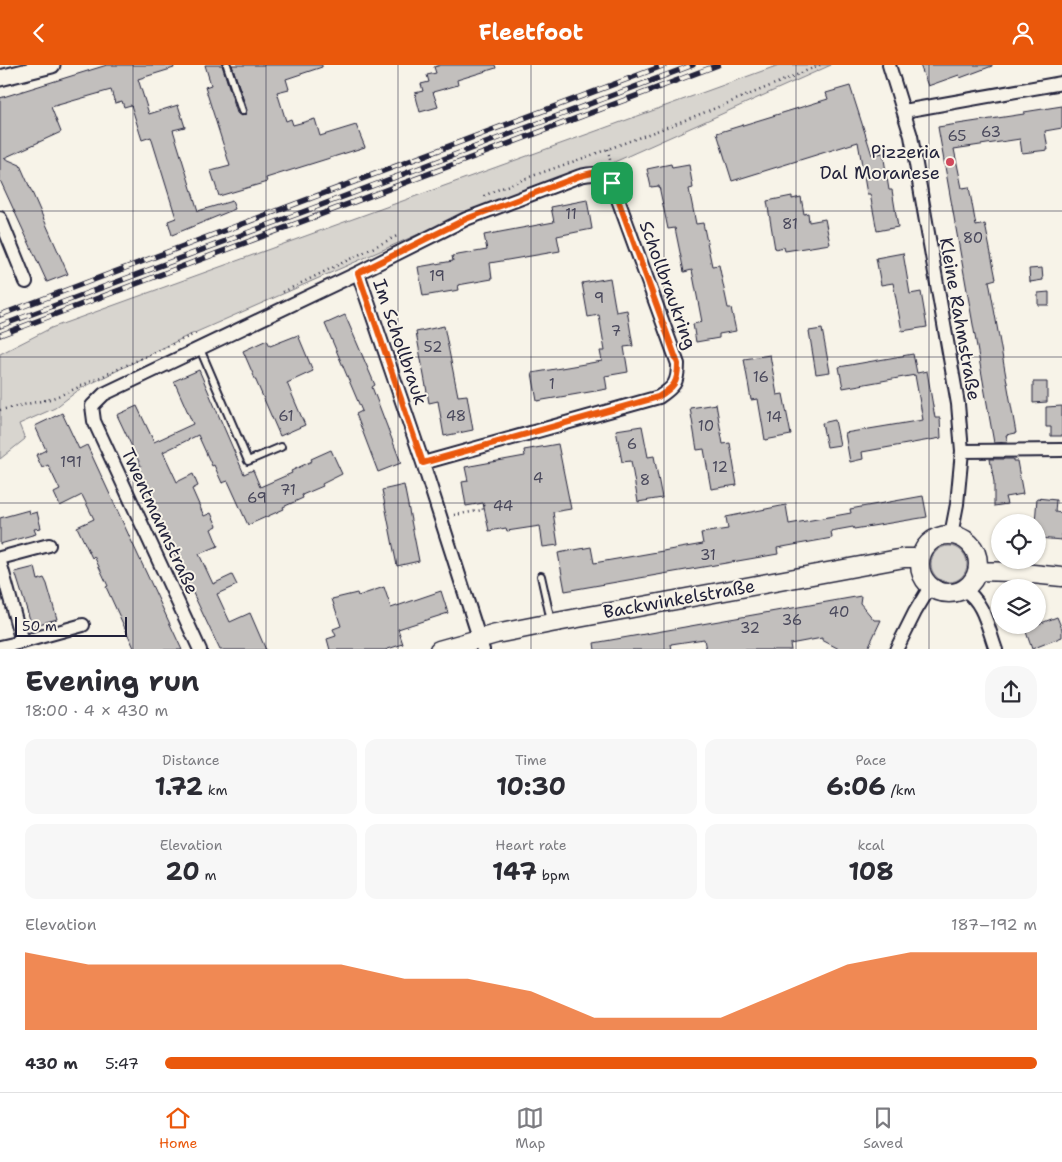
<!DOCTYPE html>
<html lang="en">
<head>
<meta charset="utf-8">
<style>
	:root { --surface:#fff; --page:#f7f7f7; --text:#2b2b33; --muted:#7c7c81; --line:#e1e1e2; --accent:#ea580c }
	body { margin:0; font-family:"Shantell Sans",sans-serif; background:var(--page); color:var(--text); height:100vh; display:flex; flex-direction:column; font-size:19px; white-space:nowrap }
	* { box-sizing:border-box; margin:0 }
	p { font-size:16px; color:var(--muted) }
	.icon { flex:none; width:28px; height:28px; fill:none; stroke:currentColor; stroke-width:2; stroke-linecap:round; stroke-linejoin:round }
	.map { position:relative; height:584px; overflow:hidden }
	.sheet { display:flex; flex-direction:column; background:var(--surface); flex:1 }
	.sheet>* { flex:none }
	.controls { position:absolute; left:991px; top:449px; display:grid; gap:10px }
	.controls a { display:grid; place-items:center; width:55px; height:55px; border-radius:50%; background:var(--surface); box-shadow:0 1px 4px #0004; font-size:25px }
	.scale { position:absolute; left:15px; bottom:12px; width:112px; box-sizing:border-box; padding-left:5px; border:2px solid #22223b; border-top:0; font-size:14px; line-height:18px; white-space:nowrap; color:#22223b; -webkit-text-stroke:4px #f7f3e8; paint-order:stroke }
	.pin { position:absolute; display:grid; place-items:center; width:42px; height:42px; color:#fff; margin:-21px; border-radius:10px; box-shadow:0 2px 8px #0006 }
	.round { display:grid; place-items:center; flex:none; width:52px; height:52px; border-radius:20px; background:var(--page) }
	.head { display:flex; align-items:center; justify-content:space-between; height:85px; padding:0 25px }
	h1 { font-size:28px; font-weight:700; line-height:38px }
	.metrics { display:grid; grid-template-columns:repeat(3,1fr); gap:8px; height:85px; padding:5px 25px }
	.metrics div { display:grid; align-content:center; border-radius:12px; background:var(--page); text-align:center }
	.metrics b { font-size:25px; font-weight:700 }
	.metrics small { font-size:14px; font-weight:400 }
	.metrics p { font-size:14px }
	.chart { height:140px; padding:10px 25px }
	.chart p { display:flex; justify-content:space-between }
	.chart svg { width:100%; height:90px; margin-top:5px; fill:var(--accent); opacity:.7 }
	ul { padding:0 25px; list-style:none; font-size:16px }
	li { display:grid; grid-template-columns:80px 60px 1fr; align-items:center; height:38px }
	li i { height:12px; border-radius:6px; background:var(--accent) }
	header { display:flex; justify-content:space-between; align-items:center; height:65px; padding:0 25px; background:var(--accent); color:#fff; font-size:22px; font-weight:700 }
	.tabs { display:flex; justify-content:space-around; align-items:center; height:70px; border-top:1px solid var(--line); background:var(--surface); font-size:14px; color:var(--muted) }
	.tabs a { display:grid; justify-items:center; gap:2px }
	.tabs .selected { color:var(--accent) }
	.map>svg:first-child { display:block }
	.green { fill:#d8d5cf; stroke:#7d7c85 }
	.building { fill:#c2bfbd; stroke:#22223b }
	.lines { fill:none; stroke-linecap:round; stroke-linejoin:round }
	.service-casing { stroke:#22223b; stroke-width:10 }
	.minor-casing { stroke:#22223b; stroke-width:16 }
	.tertiary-casing { stroke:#22223b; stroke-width:19 }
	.secondary-casing { stroke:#22223b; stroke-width:21 }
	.path { stroke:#22223b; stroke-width:2.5; stroke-dasharray:1 4; stroke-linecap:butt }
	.service { stroke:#f7f3e8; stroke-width:6 }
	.minor { stroke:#f7f3e8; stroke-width:12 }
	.tertiary { stroke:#f7f3e8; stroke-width:15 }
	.secondary { stroke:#f7f3e8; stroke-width:18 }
	.rail-casing { stroke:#22223b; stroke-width:5.5 }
	.rail { stroke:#f7f3e8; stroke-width:4; stroke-dasharray:11; stroke-linecap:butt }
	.route-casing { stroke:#fff; stroke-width:10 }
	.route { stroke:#ea580c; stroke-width:6 }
	.grid { fill:none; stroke:#22223b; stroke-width:1; stroke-opacity:0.55 }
	.poi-dot { fill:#d1495b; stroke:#f7f3e8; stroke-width:2 }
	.labels { text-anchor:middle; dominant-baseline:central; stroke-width:4; stroke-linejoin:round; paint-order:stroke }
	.number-label { font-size:15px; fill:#4a495c }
	.poi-label { font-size:18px; fill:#22223b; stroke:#f7f3e8; text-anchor:end }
	.street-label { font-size:18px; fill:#22223b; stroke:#f7f3e8 }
</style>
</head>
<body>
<header><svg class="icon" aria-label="back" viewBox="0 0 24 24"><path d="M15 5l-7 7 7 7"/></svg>Fleetfoot<svg class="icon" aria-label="person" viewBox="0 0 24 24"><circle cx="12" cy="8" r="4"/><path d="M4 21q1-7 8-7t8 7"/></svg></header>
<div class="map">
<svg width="1062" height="585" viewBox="0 0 1062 585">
	<rect width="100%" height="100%" fill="#f7f3e8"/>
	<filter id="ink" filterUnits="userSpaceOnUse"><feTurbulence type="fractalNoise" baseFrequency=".02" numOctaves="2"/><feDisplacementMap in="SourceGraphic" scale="10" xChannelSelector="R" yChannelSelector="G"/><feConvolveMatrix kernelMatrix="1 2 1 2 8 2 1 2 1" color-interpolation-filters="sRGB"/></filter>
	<g filter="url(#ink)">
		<!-- green -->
		<path class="green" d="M779 0H831L610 99 464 149 183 273 80 324 55 343 19 359 25 374 0 394V289L51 263Z
			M931 499a18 18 0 1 1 36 0a18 18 0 1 1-36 0Z"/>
		<!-- building -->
		<path class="building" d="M107 0H173L174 3 138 14 149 49 178 40 185 62 173 65 198 146 232 136 235 144 172 170 168 156 176 153 151 72 142 75 131 40 124 42 122 36 115 38 111 25 51 42 61 67 4 93 20 100 68 209 47 217 0 115V33Z
			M205 0H222L237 48 241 51 245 50 247 45 232 0H322V2L286 14 289 24 277 27 286 56 291 54 293 60 315 54 320 71 356 60 365 82 266 113 267 117 219 131 211 106 230 101 205 22 211 20Z
			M441 0H495L496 3 457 15 458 20 433 27 438 42 420 47 415 28 423 26 421 19 429 17 427 10 436 8 434 2Z
			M920 0H992V1L960 13 959 10 928 21Z
			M850 21 872 90 883 88 889 125H892L898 162 877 166 870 129H867L858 77 732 116 717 68 828 34 826 28Z
			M1062 41V63L1045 66 1048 85 1022 88 1020 74 954 84 962 123 969 122 976 161 985 159 996 214 989 216 1016 368 1006 370 1008 377 994 378 938 62 1024 49V47Z
			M671 99 672 103 689 100 693 123 689 124 696 159 703 158 712 201 719 200 728 243H731L736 266 719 269V273L696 277 693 259 702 257 692 205 684 207 675 163 668 164 659 121 651 122 647 104Z
			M792 131V134L801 132 804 149 808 148 809 157 825 154 830 179 785 186 784 182 775 184 767 136Z
			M587 135 592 164 557 171 560 186 490 198 492 214 458 220 459 225 423 231 418 202 453 196 452 191 487 185 484 170 554 157 551 142Z
			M903 188 910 229 921 227 927 262 902 266 893 218 881 220 876 193Z
			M1042 203 1043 215 1030 217 1029 204Z
			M610 213 616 247 627 245 633 281 624 282 628 307 605 311 607 324 537 336 532 308 602 296 600 286H605L599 250 588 252 582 218Z
			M1049 227V240H1038V228Z
			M345 250 375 320 372 322 401 398 378 407 356 349 362 346 325 259Z
			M444 261 458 331 467 330 473 365 444 371 438 336 429 338 416 267Z
			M822 264 830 307 816 309 809 266Z
			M298 270 313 306 287 318 305 360 280 371 243 286 267 275 270 281Z
			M913 289 917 308 927 306 935 353H940L941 373 862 387 863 394 850 397 845 368 923 355 915 310 843 323 839 302Z
			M770 290 777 330 783 329 791 370 765 375 758 334 751 335 744 294Z
			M199 305 244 409 253 405 260 422 292 408 291 406 312 396 311 394 331 385 342 409 322 419 323 421 302 430 303 433 283 442 284 444 248 460 228 416 222 418 214 400 212 401 198 370 163 387 177 417 193 409 198 421 192 424 204 451 211 448 217 461 211 464 218 481 199 489 213 519 232 510 237 520 217 529 230 557 250 548 266 585H220L134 404 141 401 117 350 137 341 154 377 193 359 174 316Z
			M1033 317H1047V337L1033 338Z
			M716 339 723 379 730 378 737 420 711 424 704 384 697 385 690 343Z
			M1062 341V371H1051V362H1046V342Z
			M62 348 79 384 87 380 182 585H135L106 522 108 521 94 491 92 493 77 462 94 454 82 430 60 441 54 428 60 425 48 400 42 403 36 390 46 385 35 361Z
			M835 355 840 380 827 382 822 358Z
			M642 361 648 392 654 391 662 433 638 437 631 396 622 397 616 365Z
			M558 379 571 444 553 447 558 480 543 482 540 461 507 466 506 463 489 466 483 438 466 441 462 417 468 416 465 402 525 391 524 385Z
			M990 394H1013V396H1017L1023 429 1005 432 1007 439 994 441V417Z
			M404 420 419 496 397 501 382 425Z
			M923 431 927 452 854 464 853 462 831 466 832 473 777 483 778 489 565 526 558 488 591 482 594 498 703 479 701 468 728 464 726 452 786 440 789 459 851 448 850 444Z
			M1037 433 1056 435 1055 447 1062 448V475L1038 473V458H1035Z
			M29 445 30 449 37 447 41 463 34 464 36 469 0 479V453Z
			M35 502 38 515 44 513 47 519 57 554 32 561 15 507Z
			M384 522 391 543 441 526 448 548 398 564 403 579 385 585H330L327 574 336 571 333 564 341 561 332 534 357 528 358 531Z
			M861 531 860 538 874 555H881L867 585H841L822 575V573L790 579 791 585H706L704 574 671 579 672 585H595L594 578Z
			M1057 552 1062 564V572L1032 584 1025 564Z"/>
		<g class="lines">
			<!-- service casing -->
			<g class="service-casing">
				<path id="service" d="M227 0 242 46
					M200 284 248 396 281 382
					M541 511 551 556"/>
			</g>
			<!-- minor casing -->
			<g class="minor-casing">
				<path id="minor" d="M889 0 911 71 958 339 962 386 957 439 951 470
					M904 46 1062 18
					M0 153 26 217
					M358 208 423 398 483 585
					M962 386 1062 385
					M0 493 49 480
					M0 497 22 577 0 582
					M964 525C984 536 988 564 996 585
					M22 577 83 560
					M200 585 94 356 92 341 104 329 358 208 466 154 580 111C593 108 603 107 612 118L678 299C678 318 674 322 659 332L423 398
					M896 585 915 547 930 522"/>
			</g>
			<!-- tertiary casing -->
			<g class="tertiary-casing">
				<path id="tertiary" d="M0 13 52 0"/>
			</g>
			<!-- secondary casing -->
			<g class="secondary-casing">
				<path id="secondary" d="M920 499a29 29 0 1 1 58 0a29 29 0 1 1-58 0Z
					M977 506 1013 507 1062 512
					M439 585 496 569 551 558 904 493H920"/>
			</g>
			<!-- path -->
			<path class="path" d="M608 84 611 100
				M484 131C524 112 566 100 608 84 679 58 750 30 820 0
				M283 227 399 170
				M0 345 50 334 68 327 199 267
				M454 450 483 445 482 441 487 440"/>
			<!-- service -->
			<use href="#service" class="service"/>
			<!-- minor -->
			<use href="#minor" class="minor"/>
			<!-- tertiary -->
			<use href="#tertiary" class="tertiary"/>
			<!-- secondary -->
			<use href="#secondary" class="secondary"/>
			<!-- rail casing -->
			<g class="rail-casing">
				<path id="rail" d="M0 250 665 0
					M0 261 693 0
					M0 270 718 0"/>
			</g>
			<!-- rail -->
			<use href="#rail" class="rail"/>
		</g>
	</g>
	<g class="lines" filter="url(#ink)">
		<!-- route casing -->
		<g class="route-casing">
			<path id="route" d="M592 108 607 112 612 118 678 299C678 318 674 322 658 332L423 398 358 208 466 154 580 111Z"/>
		</g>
		<!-- route -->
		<use href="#route" class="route"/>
	</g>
	<!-- grid -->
	<path class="grid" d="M133 0V585M266 0V585M398 0V585M531 0V585M664 0V585M796 0V585M929 0V585M0 146H1062M0 292H1062M0 438H1062"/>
	<!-- markers -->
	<circle class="poi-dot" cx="950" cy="97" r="5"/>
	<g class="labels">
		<!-- number labels -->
		<g class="number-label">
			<text x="991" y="67">63</text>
			<text x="957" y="71">65</text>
			<text x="571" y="149">11</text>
			<text x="790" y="159">81</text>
			<text x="973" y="173">80</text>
			<text x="437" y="211">19</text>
			<text x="599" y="233">9</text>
			<text x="616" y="266">7</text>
			<text x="433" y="282">52</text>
			<text x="761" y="312">16</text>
			<text x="552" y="319">1</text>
			<text x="286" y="351">61</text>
			<text x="456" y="351">48</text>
			<text x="774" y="352">14</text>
			<text x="706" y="361">10</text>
			<text x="632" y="379">6</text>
			<text x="71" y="397">191</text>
			<text x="720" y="402">12</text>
			<text x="538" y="413">4</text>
			<text x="645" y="415">8</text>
			<text x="288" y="425">71</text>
			<text x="257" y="433">69</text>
			<text x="503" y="441">44</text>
			<text x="708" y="490">31</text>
			<text x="839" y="547">40</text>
			<text x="792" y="555">36</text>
			<text x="750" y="563">32</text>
		</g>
		<!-- poi labels -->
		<g class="poi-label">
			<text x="940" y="87">Pizzeria<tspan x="940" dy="21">Dal Moranese</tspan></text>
		</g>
		<!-- street labels -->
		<g class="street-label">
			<text transform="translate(668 220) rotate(70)">Schollbraukring</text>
			<text transform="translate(960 254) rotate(80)">Kleine Rahmstraße</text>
			<text transform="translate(400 277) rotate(71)">Im Schollbrauk</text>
			<text transform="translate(160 456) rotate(65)">Twentmannstraße</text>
			<text transform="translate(679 534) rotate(-10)">Backwinkelstraße</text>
		</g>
	</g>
</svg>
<div class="controls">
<a><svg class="icon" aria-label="locate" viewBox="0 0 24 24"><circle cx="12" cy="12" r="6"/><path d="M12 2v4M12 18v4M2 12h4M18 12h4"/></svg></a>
<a><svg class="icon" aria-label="layers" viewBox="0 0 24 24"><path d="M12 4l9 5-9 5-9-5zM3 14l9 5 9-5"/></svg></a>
</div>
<div class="scale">50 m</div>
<div class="pin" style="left:612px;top:118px;background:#1e9e55"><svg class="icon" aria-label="arrive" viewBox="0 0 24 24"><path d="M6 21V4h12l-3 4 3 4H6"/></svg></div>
</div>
<section class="sheet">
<div class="head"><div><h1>Evening run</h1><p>18:00 · 4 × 430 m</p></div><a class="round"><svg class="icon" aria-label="share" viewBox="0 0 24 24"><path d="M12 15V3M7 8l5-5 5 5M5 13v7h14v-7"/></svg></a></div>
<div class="metrics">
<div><p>Distance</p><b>1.72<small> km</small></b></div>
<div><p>Time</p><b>10:30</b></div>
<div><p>Pace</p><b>6:06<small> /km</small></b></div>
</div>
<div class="metrics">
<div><p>Elevation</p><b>20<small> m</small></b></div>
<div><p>Heart rate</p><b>147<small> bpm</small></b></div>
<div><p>kcal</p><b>108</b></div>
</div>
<div class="chart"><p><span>Elevation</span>187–192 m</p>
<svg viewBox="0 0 160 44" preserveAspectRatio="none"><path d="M0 44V6L10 12L20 12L30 12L40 12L50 12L60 19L70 19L80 25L90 38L100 38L110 38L120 25L130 12L140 6L150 6L160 6V44z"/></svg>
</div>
<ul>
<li><b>430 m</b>5:47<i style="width:100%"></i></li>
</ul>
</section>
<nav class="tabs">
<a class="selected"><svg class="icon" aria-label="home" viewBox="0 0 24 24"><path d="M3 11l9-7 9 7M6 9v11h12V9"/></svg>Home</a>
<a><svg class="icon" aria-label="map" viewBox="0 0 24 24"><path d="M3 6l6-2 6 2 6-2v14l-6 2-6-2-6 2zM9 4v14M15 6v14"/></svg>Map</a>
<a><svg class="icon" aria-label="saved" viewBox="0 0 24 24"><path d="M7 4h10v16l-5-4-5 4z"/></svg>Saved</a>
</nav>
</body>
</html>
